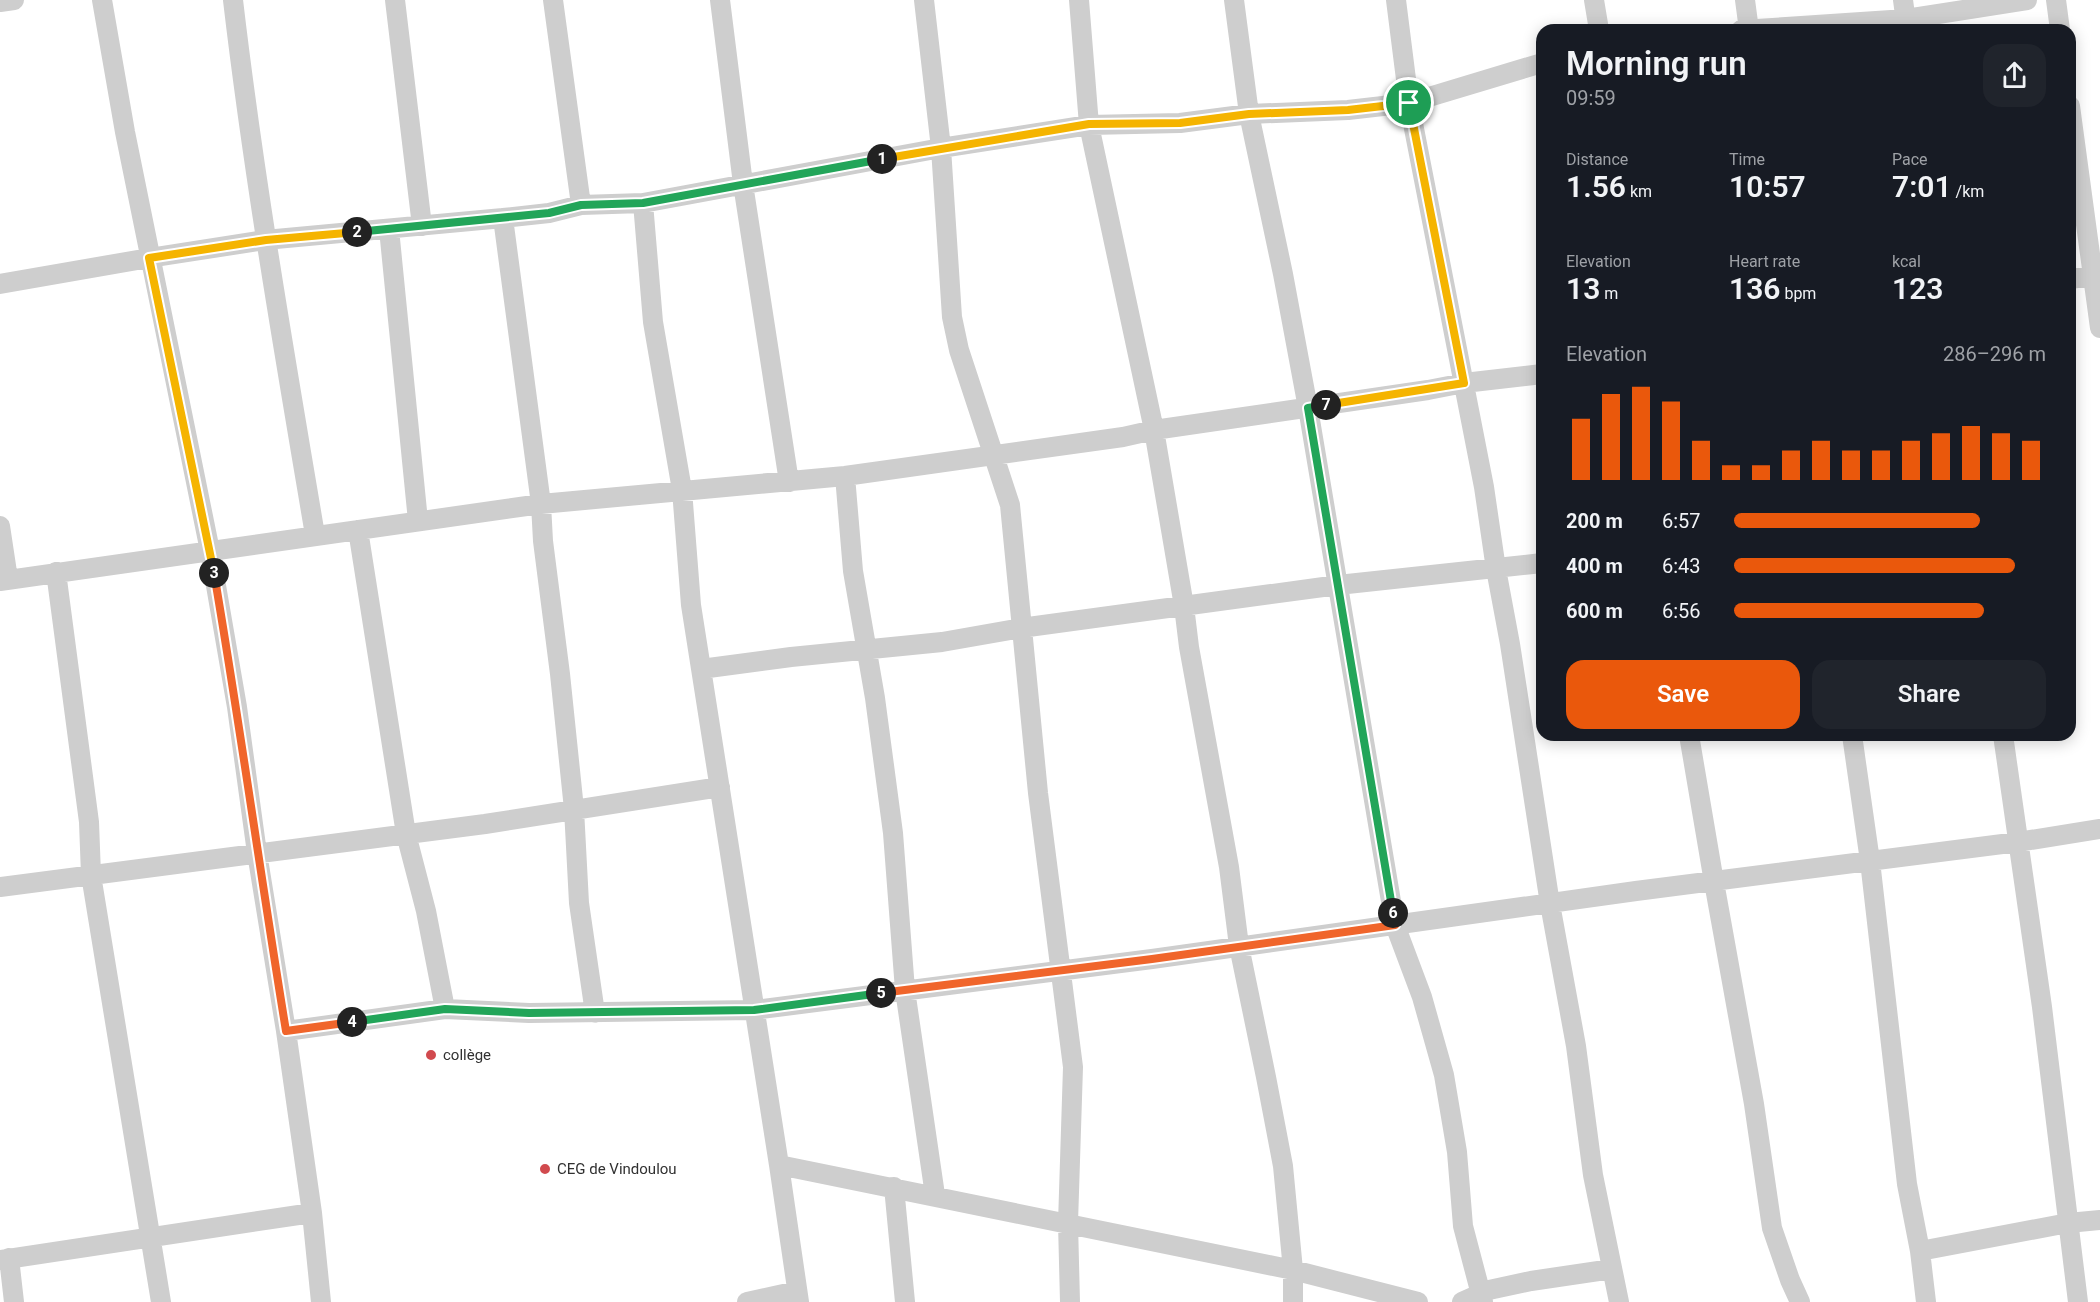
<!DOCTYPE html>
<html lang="en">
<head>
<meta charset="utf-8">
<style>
	:root { --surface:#171b24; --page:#20242c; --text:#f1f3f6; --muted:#9ea1a6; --accent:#ea580c }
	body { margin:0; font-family:Roboto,sans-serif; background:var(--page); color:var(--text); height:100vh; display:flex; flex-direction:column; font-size:22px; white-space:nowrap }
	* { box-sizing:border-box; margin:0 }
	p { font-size:20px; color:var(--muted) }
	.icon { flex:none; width:33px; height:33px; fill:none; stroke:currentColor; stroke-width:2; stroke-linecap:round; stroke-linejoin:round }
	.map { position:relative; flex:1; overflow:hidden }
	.panel { position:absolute; left:1536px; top:24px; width:540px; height:717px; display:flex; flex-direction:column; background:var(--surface); border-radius:18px; box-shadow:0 3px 15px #0003 }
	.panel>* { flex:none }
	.pin { position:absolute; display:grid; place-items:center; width:51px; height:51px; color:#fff; margin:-26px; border:3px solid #fff; border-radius:50%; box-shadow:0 2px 6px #0007 }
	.km { position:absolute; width:30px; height:30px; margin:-15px; border-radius:50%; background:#222; color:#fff; font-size:16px; line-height:30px; text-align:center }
	.round { display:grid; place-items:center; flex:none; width:63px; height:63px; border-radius:18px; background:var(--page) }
	.overview { display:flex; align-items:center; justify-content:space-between; height:102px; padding:0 30px }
	h1 { font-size:33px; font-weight:600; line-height:45px }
	.metrics { display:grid; grid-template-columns:repeat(3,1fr); gap:9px; height:102px; padding:6px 30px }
	.metrics div { display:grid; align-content:center }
	.metrics b { font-size:30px; font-weight:600 }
	.metrics small { font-size:16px; font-weight:400 }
	.metrics p { font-size:16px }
	.chart { height:168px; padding:12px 30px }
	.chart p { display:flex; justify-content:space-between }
	.chart svg { width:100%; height:108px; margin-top:6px; stroke:var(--accent); stroke-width:6 }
	.button { display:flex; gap:12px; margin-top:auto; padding:12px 30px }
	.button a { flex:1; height:69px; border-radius:18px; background:var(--accent); color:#fff; font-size:24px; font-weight:600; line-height:69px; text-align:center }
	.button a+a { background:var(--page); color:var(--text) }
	ul { padding:0 30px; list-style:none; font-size:20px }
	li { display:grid; grid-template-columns:96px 72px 1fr; align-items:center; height:45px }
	li i { height:15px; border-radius:8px; background:var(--accent) }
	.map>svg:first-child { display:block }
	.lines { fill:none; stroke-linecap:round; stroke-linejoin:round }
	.street { stroke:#cecece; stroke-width:20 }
	.split-1-casing { stroke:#fff; stroke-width:12 }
	.split-2-casing { stroke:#fff; stroke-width:12 }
	.split-3-casing { stroke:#fff; stroke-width:12 }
	.split-4-casing { stroke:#fff; stroke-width:12 }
	.split-5-casing { stroke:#fff; stroke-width:12 }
	.split-6-casing { stroke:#fff; stroke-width:12 }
	.split-7-casing { stroke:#fff; stroke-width:12 }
	.split-8-casing { stroke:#fff; stroke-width:12 }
	.split-1 { stroke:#f5b400; stroke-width:8 }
	.split-2 { stroke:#22a559; stroke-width:8 }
	.split-3 { stroke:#f5b400; stroke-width:8 }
	.split-4 { stroke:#f0652b; stroke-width:8 }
	.split-5 { stroke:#22a559; stroke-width:8 }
	.split-6 { stroke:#f0652b; stroke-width:8 }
	.split-7 { stroke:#22a559; stroke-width:8 }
	.split-8 { stroke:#f5b400; stroke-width:8 }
	.poi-dot { fill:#d14a4e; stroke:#fff; stroke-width:2 }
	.labels { text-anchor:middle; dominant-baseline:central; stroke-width:6; stroke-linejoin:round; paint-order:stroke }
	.poi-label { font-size:15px; fill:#313131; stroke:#fff; text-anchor:start }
</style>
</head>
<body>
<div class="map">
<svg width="2100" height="1302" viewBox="0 0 2100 1302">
	<rect width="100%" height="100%" fill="#fff"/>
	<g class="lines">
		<!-- street -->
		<path class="street" d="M102 0 125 132 210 551 237 707 257 853 286 1031
			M233 0C254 179 285 357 315 535
			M395 0 422 226
			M553 0 581 205
			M720 0 743 184 789 482
			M924 0 941 148 952 317 959 350 1010 505 1038 793 1073 1067 1068 1223 1070 1302
			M1079 0 1089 125 1154 430 1184 606 1189 647 1229 867 1239 946 1266 1077 1283 1166 1293 1270V1302
			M1234 0 1249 114 1283 274 1308 408 1395 925 1422 997 1444 1075 1457 1152 1463 1226 1483 1302
			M1396 0 1409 103 1484 487 1496 569 1510 644 1550 904 1576 1046 1593 1175 1619 1302
			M1594 0 1599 30
			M1745 0 1749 30
			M1903 0 1907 30
			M2056 0 2060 30
			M0 2 14 0
			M1741 30 1906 19 2027 0
			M2070 106 2100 328
			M643 203 653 322 682 490 691 605 779 1165 799 1302
			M503 218 541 504 543 541 560 674 574 809 579 903 595 1013
			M389 229 418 521
			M2070 279 2100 275
			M0 284 149 258 265 240 503 218 549 213 581 205 643 203 941 148 1089 125 1180 123 1249 114 1348 110 1409 103 1542 63
			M845 476 853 571 875 698 893 833 905 990 935 1195
			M0 526 8 579
			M358 530 406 834 426 911 445 1009
			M56 572 89 822 91 875 161 1302
			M0 581 541 504 845 476 1123 437 1154 430 1428 390 1464 383 1542 374
			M701 669 791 657 942 642 1021 628 1338 585 1542 563
			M1689 735 1714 882 1754 1104 1772 1228 1790 1280 1800 1302
			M1852 735 1870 861 1907 1184 1920 1251 1926 1302
			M2003 735 2042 1007 2078 1302
			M0 887 485 824 720 787
			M779 1165 1293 1270 1418 1302
			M894 1187 905 1302
			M1920 1251 2068 1223 2100 1220
			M9 1258 14 1302
			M0 1260 312 1213
			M321 1302 312 1213 286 1031 445 1009 529 1013 754 1010 1152 959 1636 891 2018 842 2100 829
			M747 1302 797 1291
			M1462 1302 1489 1290 1531 1281 1612 1269"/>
	</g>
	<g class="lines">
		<!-- split-1 casing -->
		<g class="split-1-casing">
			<path id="split-1" d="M882 159 1089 124 1180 123 1249 114 1348 110 1409 103"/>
		</g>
		<!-- split-2 casing -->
		<g class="split-2-casing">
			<path id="split-2" d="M357 232 549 213 581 205 643 203 882 159"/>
		</g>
		<!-- split-3 casing -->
		<g class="split-3-casing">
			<path id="split-3" d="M214 573 149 258 266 240 357 232"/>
		</g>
		<!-- split-4 casing -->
		<g class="split-4-casing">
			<path id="split-4" d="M214 573C240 725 261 879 286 1031L352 1022"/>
		</g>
		<!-- split-5 casing -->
		<g class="split-5-casing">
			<path id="split-5" d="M352 1022 445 1009 529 1013 754 1010 881 993"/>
		</g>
		<!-- split-6 casing -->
		<g class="split-6-casing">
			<path id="split-6" d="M881 993 1152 959 1395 925 1393 913"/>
		</g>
		<!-- split-7 casing -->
		<g class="split-7-casing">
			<path id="split-7" d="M1326 405 1308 408 1393 913"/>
		</g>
		<!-- split-8 casing -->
		<g class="split-8-casing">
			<path id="split-8" d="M1326 405 1464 383 1409 103"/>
		</g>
		<!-- split-1 -->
		<use href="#split-1" class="split-1"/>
		<!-- split-2 -->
		<use href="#split-2" class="split-2"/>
		<!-- split-3 -->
		<use href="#split-3" class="split-3"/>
		<!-- split-4 -->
		<use href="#split-4" class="split-4"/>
		<!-- split-5 -->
		<use href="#split-5" class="split-5"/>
		<!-- split-6 -->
		<use href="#split-6" class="split-6"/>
		<!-- split-7 -->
		<use href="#split-7" class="split-7"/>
		<!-- split-8 -->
		<use href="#split-8" class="split-8"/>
	</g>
	<!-- markers -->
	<g class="poi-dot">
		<circle cx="431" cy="1055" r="6"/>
		<circle cx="545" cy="1169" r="6"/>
	</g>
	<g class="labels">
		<!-- poi labels -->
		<g class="poi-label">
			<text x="443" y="1055">collège</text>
			<text x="557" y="1169">CEG de Vindoulou</text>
		</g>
	</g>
</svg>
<div class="pin" style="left:1409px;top:103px;background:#1e9e55"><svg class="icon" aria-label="arrive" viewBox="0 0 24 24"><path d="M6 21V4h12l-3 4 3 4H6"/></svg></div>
<b class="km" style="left:882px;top:159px">1</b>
<b class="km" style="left:357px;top:232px">2</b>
<b class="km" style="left:214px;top:573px">3</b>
<b class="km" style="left:352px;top:1022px">4</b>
<b class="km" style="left:881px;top:993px">5</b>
<b class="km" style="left:1393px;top:913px">6</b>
<b class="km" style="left:1326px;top:405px">7</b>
<section class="panel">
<div class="overview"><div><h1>Morning run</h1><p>09:59</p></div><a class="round"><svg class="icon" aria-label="share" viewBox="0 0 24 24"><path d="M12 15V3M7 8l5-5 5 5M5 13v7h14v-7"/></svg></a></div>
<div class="metrics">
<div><p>Distance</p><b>1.56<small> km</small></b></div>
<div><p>Time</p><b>10:57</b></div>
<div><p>Pace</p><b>7:01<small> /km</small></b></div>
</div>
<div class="metrics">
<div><p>Elevation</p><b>13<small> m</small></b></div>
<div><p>Heart rate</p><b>136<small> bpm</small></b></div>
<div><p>kcal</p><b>123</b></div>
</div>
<div class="chart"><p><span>Elevation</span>286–296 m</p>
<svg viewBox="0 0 160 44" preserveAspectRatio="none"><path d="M5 44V19M15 44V9M25 44V6M35 44V12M45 44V28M55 44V38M65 44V38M75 44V32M85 44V28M95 44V32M105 44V32M115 44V28M125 44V25M135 44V22M145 44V25M155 44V28"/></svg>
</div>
<ul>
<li><b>200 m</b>6:57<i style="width:79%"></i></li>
<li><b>400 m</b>6:43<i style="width:90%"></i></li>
<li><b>600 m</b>6:56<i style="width:80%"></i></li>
</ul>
<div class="button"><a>Save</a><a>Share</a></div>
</section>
</div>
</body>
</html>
